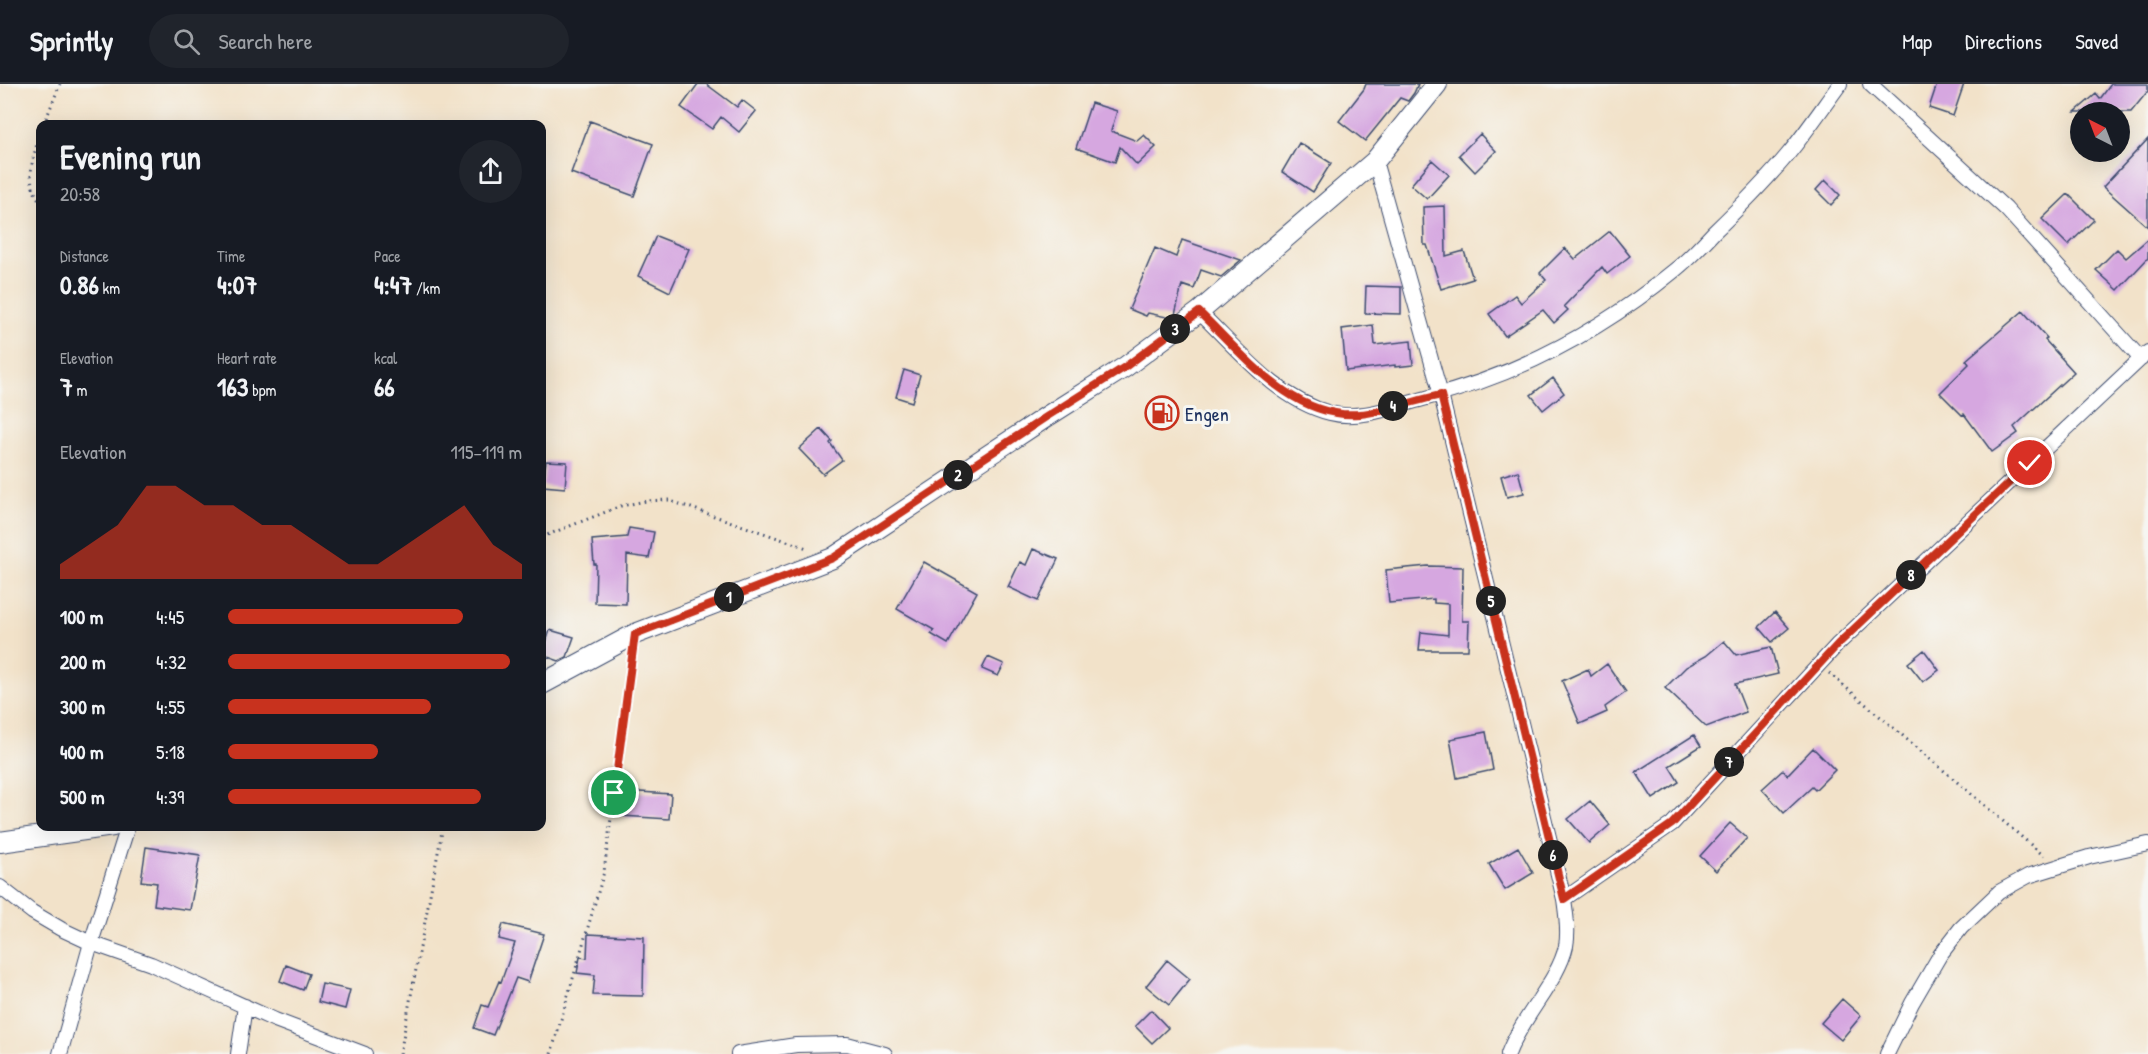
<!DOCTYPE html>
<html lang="en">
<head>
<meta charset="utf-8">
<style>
	:root { --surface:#171b24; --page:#20242c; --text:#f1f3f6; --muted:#9ea1a6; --line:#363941; --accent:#c8321e }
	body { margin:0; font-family:"Patrick Hand",sans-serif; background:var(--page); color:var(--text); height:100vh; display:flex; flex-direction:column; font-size:22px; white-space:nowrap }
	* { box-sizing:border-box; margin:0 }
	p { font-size:20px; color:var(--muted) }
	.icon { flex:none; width:33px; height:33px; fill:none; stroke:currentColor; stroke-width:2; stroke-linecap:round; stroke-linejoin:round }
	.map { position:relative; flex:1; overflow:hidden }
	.sheet { position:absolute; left:36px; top:36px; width:510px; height:711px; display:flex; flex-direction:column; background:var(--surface); border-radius:12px; box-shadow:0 6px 24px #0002 }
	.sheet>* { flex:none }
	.needle { width:39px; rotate:318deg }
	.buttons { position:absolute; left:2070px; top:18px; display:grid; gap:12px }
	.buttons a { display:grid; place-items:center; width:60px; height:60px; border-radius:50%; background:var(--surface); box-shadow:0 6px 24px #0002; font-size:30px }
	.pin { position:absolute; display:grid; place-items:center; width:51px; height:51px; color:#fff; margin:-26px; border:3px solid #fff; border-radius:50%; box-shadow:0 2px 6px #0007 }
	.km { position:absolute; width:30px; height:30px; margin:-15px; border-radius:50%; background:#222; color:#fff; font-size:16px; line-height:30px; text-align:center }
	.round { display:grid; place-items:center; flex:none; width:63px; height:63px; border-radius:32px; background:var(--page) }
	.overview { display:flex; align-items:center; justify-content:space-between; height:102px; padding:0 24px }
	h1 { font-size:33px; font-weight:700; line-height:45px }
	.figures { display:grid; grid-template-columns:repeat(3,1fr); gap:9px; height:102px; padding:6px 24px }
	.figures div { display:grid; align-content:center }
	.figures b { font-size:26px; font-weight:700 }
	.figures small { font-size:16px; font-weight:400 }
	.figures p { font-size:16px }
	.chart { height:168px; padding:12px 24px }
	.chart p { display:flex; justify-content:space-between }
	.chart svg { width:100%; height:108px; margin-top:6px; fill:var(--accent); opacity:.7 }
	ul { padding:0 24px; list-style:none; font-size:20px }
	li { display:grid; grid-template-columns:96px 72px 1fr; align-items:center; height:45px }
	li i { height:15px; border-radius:8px; background:var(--accent) }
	header { display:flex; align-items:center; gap:36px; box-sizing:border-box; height:84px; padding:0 30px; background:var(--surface); border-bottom:2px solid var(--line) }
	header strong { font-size:28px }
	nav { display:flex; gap:33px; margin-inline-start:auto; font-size:21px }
	.search { width:420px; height:54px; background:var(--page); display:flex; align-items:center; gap:15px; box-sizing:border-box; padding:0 21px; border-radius:33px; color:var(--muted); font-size:22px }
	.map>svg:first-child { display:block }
	.building { fill:#d6a7e0 }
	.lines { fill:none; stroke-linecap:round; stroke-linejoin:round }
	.minor-casing { stroke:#3b4a6e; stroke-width:16 }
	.secondary-casing { stroke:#3b4a6e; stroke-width:22 }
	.path { stroke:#3b4a6e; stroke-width:3; stroke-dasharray:1.5 4.5; stroke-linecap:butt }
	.minor { stroke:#fff; stroke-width:14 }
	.secondary { stroke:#fff; stroke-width:20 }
	.route-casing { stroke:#fff; stroke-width:12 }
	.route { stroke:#c8321e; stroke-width:8 }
	.labels { text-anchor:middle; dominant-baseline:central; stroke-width:6; stroke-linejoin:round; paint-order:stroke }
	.poi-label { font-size:20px; fill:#1b2f5e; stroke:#f6f6f2; text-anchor:start }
</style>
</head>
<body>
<header>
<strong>Sprintly</strong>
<div class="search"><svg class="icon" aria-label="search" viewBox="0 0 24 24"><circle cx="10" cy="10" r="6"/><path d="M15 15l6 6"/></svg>Search here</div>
<nav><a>Map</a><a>Directions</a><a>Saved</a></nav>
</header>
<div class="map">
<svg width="2148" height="970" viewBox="0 0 2148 970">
	<rect width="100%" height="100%" fill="#f6f6f2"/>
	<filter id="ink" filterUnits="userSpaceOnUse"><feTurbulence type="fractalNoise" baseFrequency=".0167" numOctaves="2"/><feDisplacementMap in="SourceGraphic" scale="12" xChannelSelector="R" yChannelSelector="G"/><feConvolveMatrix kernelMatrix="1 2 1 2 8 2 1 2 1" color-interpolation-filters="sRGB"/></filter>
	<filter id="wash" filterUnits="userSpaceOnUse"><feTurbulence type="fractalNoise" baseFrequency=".008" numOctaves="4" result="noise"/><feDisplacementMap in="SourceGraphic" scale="24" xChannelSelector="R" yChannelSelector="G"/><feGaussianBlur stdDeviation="1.35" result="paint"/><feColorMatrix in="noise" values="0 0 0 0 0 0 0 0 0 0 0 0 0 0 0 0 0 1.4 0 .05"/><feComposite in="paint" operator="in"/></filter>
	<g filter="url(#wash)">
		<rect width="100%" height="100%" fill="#f2e2c9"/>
		<g id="blocks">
			<!-- building -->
			<path class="building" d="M698 0H706L737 23 742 16 756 27 739 48 721 33 712 45 681 23Z
				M1366 0H1418L1414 9 1408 17 1400 14 1365 57 1339 37 1364 5Z
				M1937 0H1964L1953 32 1929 24Z
				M2111 0H2148V7L2131 28H2075L2096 10 2100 15Z
				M1091 19 1117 27 1111 47 1137 57 1144 51 1156 63 1137 81 1120 63 1115 78 1076 64Z
				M590 37 653 60 634 112 571 89Z
				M1480 50 1496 67 1475 88 1459 71Z
				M2148 55V143L2103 103Z
				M1299 59 1331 79 1313 108 1282 88Z
				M1432 76 1449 91 1427 115 1411 101Z
				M1825 96 1840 111 1831 121 1816 106Z
				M2068 110 2094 136 2068 161 2042 135Z
				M1445 122 1446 172 1464 167 1473 195 1441 205 1427 161H1424L1423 123Z
				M1610 147 1630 172 1607 190 1602 183 1564 222 1568 226 1554 239 1543 226 1505 252 1489 230 1515 211 1521 219 1546 196 1540 189 1565 164 1575 175Z
				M656 152 689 165 670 208 638 192Z
				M2148 155V174L2118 206 2096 186 2117 165 2126 174Z
				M1182 156 1241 176 1221 193 1201 186 1194 205 1182 201 1175 231 1171 234 1148 229 1146 232 1129 225 1155 164 1176 173Z
				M1366 202 1401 203V230L1365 229Z
				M2023 227 2047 254 2045 256 2074 288 2014 343 2018 349 1992 368 1964 330 1962 331 1940 309 1969 280 1966 276Z
				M1373 241 1375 261 1411 257 1413 281 1395 283V281L1346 287 1342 245Z
				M904 286 920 291 912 318 896 313Z
				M1553 294 1564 309 1543 326 1531 311Z
				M821 345 832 357 830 359 842 376 823 390 799 365Z
				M546 377 567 378 565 404 543 402Z
				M1518 387 1524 409 1507 413 1501 392Z
				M629 444 654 448 649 474 627 471 626 520 595 519 596 480H594L592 456 627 453Z
				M1033 465 1058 475 1038 517 1008 503 1020 478 1026 481Z
				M924 478 977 508 948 560 931 550 934 546 897 525Z
				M1428 482 1463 483 1462 537H1469L1468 566H1419L1421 548 1448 551V520L1434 519V515L1389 519 1386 486Z
				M1775 528 1789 544 1772 558 1759 543Z
				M550 546 574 553 567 573 559 577 542 571Z
				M1724 557 1736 571 1771 563 1778 590 1735 600 1746 628 1706 643 1665 604 1686 583 1706 572Z
				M1924 566 1939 586 1923 598 1908 579Z
				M988 573 1004 580 998 592 982 585Z
				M1607 580 1626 608 1605 623 1607 628 1580 640 1562 597 1588 585 1591 592Z
				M1486 648 1493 686 1457 694 1450 655Z
				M1694 651 1701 662 1669 682 1679 698 1653 715 1636 688Z
				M1813 664 1835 686 1815 706 1812 703 1784 729 1762 705 1783 686 1787 691Z
				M624 707 671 710 669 735 622 732Z
				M1590 717 1610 741 1589 759 1568 735Z
				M1730 739 1747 754 1716 787 1700 772Z
				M146 763 200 771 190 826 154 821 157 799 141 797Z
				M1518 763 1533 789 1505 806 1489 780Z
				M503 840 544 850 528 898 516 894 493 951 474 944 482 921 488 923 499 897 501 898 515 859 499 855Z
				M588 850 644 853 643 912 593 911 595 891 577 889 580 873 587 874Z
				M1167 876 1190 895 1169 921 1146 902Z
				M286 881 309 890 303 906 280 897Z
				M322 900 350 906 345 925 318 918Z
				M1842 915 1861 932 1841 956 1821 939Z
				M1151 926 1168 944 1152 959 1135 942Z"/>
		</g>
	</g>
	<g filter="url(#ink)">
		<use href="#blocks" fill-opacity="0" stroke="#3b4a6e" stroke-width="1.5"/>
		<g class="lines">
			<!-- minor casing -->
			<g class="minor-casing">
				<path id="minor" d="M1870 0 2006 125 2141 275
					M1375 77 1441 311 1564 815C1566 830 1569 847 1566 862 1559 896 1521 934 1508 970
					M1199 228C1238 265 1276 315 1330 329 1360 337 1395 322 1423 315 1516 292 1602 246 1675 186 1689 175 1702 161 1714 148 1740 123 1766 97 1789 69 1807 47 1823 23 1840 0
					M0 803 32 828 61 845 91 859 151 880 275 936 365 970
					M1564 815 1672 740 1838 560 2148 268
					M60 970 91 859 128 742
					M238 970 245 922
					M738 970 796 961 847 960 885 970
					M1887 970 1912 919 1940 871 1961 844 1999 808 2028 792 2089 773 2148 760"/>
			</g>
			<!-- secondary casing -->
			<g class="secondary-casing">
				<path id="secondary" d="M542 600 635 550 833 474 1046 333 1125 283 1199 228 1375 77 1437 0
					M0 758 113 742"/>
			</g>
			<!-- path -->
			<path class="path" d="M44 40 60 0
				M40 50C33 75 24 95 40 117
				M542 453 621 422 646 417 668 416 807 464
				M1829 589 2044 772
				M400 970 443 742
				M551 970 604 788 632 573"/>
			<!-- minor -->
			<use href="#minor" class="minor"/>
			<!-- secondary -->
			<use href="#secondary" class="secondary"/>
		</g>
	</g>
	<g class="lines" filter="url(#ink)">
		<!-- route casing -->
		<g class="route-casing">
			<path id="route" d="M614 709 635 550 833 474 1046 333 1125 283 1199 228C1243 270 1293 336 1360 330 1383 328 1417 316 1441 311L1564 815 1672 740 1838 560 2030 379"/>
		</g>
		<!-- route -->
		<use href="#route" class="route"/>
	</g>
	<!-- icons -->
	<defs>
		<g id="fuel-ring" transform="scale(1.725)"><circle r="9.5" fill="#f6f6f2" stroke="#c8321e" stroke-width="1.5"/><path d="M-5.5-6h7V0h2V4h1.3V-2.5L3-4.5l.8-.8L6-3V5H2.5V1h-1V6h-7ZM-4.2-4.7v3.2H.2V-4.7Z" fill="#c8321e"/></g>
	</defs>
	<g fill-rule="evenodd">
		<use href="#fuel-ring" x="1162" y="329"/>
	</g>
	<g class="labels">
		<!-- poi labels -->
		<g class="poi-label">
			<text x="1185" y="329">Engen</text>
		</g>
	</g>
</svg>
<div class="buttons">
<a><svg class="needle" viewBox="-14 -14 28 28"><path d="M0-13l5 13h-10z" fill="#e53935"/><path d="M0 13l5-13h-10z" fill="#9ea1a6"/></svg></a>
</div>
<div class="pin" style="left:614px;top:709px;background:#1e9e55"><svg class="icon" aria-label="arrive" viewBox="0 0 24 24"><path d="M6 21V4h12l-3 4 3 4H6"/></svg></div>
<div class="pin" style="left:2030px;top:379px;background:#d93025"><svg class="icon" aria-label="check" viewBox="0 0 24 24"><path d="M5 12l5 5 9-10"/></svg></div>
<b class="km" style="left:729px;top:513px">1</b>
<b class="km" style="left:958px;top:391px">2</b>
<b class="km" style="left:1175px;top:245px">3</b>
<b class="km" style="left:1393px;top:322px">4</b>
<b class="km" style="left:1491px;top:517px">5</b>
<b class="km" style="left:1553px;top:771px">6</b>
<b class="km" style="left:1729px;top:678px">7</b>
<b class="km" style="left:1911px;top:491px">8</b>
<section class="sheet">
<div class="overview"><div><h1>Evening run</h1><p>20:58</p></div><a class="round"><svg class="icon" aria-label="share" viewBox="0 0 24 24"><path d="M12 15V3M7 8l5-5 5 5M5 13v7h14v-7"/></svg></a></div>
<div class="figures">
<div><p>Distance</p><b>0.86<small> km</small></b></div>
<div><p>Time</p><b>4:07</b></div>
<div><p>Pace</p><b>4:47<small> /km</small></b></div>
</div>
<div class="figures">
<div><p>Elevation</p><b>7<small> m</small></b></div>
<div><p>Heart rate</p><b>163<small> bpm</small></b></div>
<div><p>kcal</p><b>66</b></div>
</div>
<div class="chart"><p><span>Elevation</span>115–119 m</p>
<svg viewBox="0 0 160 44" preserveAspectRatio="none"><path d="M0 44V38L10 30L20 22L30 6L40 6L50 14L60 14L70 22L80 22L90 30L100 38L110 38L120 30L130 22L140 14L150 30L160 38V44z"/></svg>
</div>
<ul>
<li><b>100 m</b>4:45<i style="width:80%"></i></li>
<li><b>200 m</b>4:32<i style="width:96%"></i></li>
<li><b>300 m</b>4:55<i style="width:69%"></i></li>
<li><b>400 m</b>5:18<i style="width:51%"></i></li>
<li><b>500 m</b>4:39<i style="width:86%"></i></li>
</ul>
</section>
</div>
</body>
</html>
